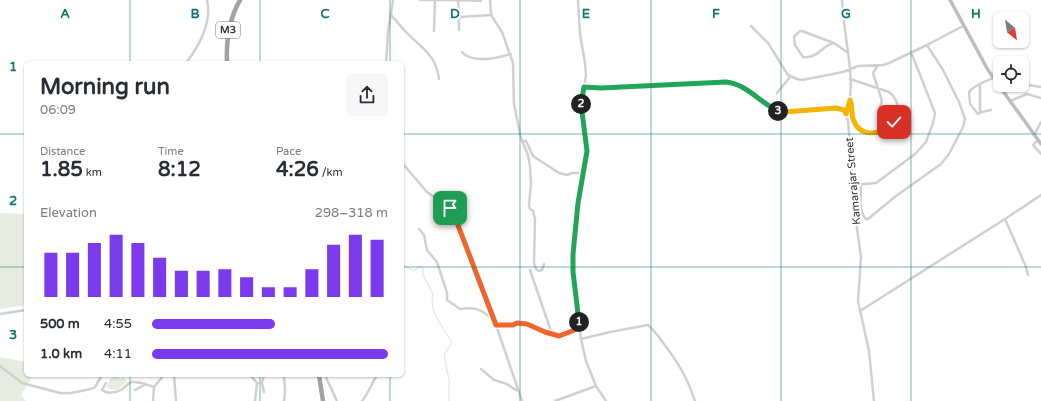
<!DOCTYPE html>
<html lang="en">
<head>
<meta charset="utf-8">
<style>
	:root { --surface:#fff; --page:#f7f7f7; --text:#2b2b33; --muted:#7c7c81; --accent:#7c3aed }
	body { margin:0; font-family:"Varela Round",sans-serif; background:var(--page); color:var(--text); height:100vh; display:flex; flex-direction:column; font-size:15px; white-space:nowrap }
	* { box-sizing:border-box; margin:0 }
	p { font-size:13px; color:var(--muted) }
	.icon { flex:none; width:22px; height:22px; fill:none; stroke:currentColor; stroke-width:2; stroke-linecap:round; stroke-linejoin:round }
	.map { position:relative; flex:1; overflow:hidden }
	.sheet { position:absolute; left:24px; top:61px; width:380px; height:316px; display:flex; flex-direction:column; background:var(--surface); border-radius:6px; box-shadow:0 1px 3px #0004 }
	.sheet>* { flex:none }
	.needle { width:26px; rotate:150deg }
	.buttons { position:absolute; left:993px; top:12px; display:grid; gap:8px }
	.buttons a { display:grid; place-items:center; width:36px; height:36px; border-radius:6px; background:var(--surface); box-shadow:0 1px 3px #0004; font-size:20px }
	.pin { position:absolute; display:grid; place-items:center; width:34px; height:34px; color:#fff; margin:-17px; border-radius:8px; box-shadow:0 2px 6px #0006 }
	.km { position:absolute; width:20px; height:20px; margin:-10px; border-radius:50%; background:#222; color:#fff; font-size:11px; line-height:20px; text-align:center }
	.round { display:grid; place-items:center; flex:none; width:42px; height:42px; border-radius:6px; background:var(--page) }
	.head { display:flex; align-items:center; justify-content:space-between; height:68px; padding:0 16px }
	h1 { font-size:22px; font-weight:700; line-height:30px }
	.stats { display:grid; grid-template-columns:repeat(3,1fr); gap:6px; height:68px; padding:4px 16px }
	.stats div { display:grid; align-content:center }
	.stats b { font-size:20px; font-weight:700 }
	.stats small { font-size:11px; font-weight:400 }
	.stats p { font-size:11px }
	.chart { height:112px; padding:8px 16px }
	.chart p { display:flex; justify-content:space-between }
	.chart svg { width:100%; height:72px; margin-top:4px; stroke:var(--accent); stroke-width:6 }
	ul { padding:0 16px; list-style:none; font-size:13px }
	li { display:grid; grid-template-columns:64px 48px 1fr; align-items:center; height:30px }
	li i { height:10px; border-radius:5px; background:var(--accent) }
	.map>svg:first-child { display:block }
	.green { fill:#e6ecdf }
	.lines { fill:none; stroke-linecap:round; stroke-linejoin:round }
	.stream { stroke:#cfe2ee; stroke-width:1 }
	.minor { stroke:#d0d0d0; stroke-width:2.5 }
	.secondary { stroke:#bdbdbd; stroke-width:3.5 }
	.trunk { stroke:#a2a2a2; stroke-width:4.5 }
	.split-1-casing { stroke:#fff; stroke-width:8 }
	.split-2-casing { stroke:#fff; stroke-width:8 }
	.split-3-casing { stroke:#fff; stroke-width:8 }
	.split-4-casing { stroke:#fff; stroke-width:8 }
	.split-1 { stroke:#f0652b; stroke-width:5 }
	.split-2 { stroke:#22a559; stroke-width:5 }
	.split-3 { stroke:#22a559; stroke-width:5 }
	.split-4 { stroke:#f5b400; stroke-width:5 }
	.grid { fill:none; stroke:#0f766e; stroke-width:1; stroke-opacity:0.55 }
	.labels { text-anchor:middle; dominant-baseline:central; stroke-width:4; stroke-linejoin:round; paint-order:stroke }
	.shield { fill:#fff; stroke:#707070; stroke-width:1 }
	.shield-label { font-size:10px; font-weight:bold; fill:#333 }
	.street-label { font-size:11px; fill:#333; stroke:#fff }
	.grid-label { font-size:13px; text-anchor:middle; font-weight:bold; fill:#0f766e; stroke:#fff; stroke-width:4; stroke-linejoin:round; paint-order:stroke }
</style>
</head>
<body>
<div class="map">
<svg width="1041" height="401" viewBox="0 0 1041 401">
	<rect width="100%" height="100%" fill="#fff"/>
	<!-- green -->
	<path class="green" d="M0 213 26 214V305L0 309Z
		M0 357 26 362V375H33L21 395 26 401H0Z
		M115 375 118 376 119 379 123 377 127 381 118 390 108 389 107 386 110 379Z"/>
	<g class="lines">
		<!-- stream -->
		<path class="stream" d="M402 264 413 271 420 266 423 268V275L433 294C429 309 438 319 445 332 448 336 450 338 452 342L444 355 449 380V401"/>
		<!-- minor -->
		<path class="minor" d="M420 0H458L459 17 492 15
			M458 0 481 1
			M490 0 491 15 502 32 513 63 514 104 521 138 528 155 530 166 531 182 529 206 530 209 533 211 535 219 534 263 536 269 539 271 542 270 544 264
			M578 0 580 34 585 63 586 75 581 108 587 145 573 239V272L581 339 586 361 596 386 606 401
			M842 0C843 12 844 25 846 37 849 62 855 89 846 114
			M391 15C396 20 400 26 406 32 421 48 436 54 439 79
			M459 17V30
			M751 26 768 43 788 75 797 79 802 80 843 72 858 66 883 65 889 63 927 45 963 26
			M434 31 435 0
			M800 31H802L834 43C822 45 818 59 803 57L795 45 794 37Z
			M834 43 848 53
			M462 52C472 64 498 58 511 54
			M186 63C199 46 212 22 207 0
			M386 63 388 32 393 0
			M878 65 873 73 882 101 879 109
			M980 84V111L982 112 991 110
			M1022 84 1041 87
			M584 87 601 88 733 83C750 88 761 104 777 111 786 114 824 109 836 108L844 110 848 121 856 221 861 257 858 301 869 351 874 401
			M777 93 790 77
			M850 100C853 108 850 117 856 124 875 150 916 114 889 92L850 79
			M1010 101 1027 94 1041 98
			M982 112 978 114 970 104 969 92C973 86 986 81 993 78
			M1034 135 1041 122
			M1038 140 1033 145 1041 154
			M523 141H526L533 156 559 173 567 175 572 173H583
			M402 163 427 192 450 208 454 214 496 325 522 401
			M861 184C861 195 858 211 866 219H868L896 196 941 164 949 154 963 127 965 119 959 102 943 70 927 45
			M853 185 876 183 915 154 926 142 933 123 935 113 911 52
			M1005 219 1026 267 1028 275
			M419 229 424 235 427 250 437 262 447 293V300L460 309C475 307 482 309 493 320
			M530 270 552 334
			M860 311 1005 219 1041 195
			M0 314 26 310
			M495 324C505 327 516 322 526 324 537 325 547 337 559 336 565 336 574 330 580 328
			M581 339 610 332 648 325C654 330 659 337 664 344 679 364 687 377 695 401
			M0 366 22 383 60 393H71L91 389 95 387 102 375
			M481 369 494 380 507 384 514 389 519 391
			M174 375 176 401
			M248 375 252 377 256 382 258 383
			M284 375 285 391 284 401
			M325 375 337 401
			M106 383 102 390C107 394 115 393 121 390 125 388 127 383 132 382 139 381 147 385 154 387
			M135 390 146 384
			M264 392 262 383 264 375
			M153 401 154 387 164 375
			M255 401 257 383
			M362 401C369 392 371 385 377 375
			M555 401 596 386"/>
		<!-- secondary -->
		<path class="secondary" d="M950 0 988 70 1041 144"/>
		<!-- trunk -->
		<path class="trunk" d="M227 63C226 41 229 19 240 0
			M319 375 323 401"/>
	</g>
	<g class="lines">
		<!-- split-1 casing -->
		<g class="split-1-casing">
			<path id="split-1" d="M450 208 456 220 496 325H513L517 323 527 324 545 332 559 336 580 328 579 322"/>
		</g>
		<!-- split-2 casing -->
		<g class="split-2-casing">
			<path id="split-2" d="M579 322 573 272V254L578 203 587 151 581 104"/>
		</g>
		<!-- split-3 casing -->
		<g class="split-3-casing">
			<path id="split-3" d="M581 104 584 87 601 88 726 82C747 84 760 103 778 111"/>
		</g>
		<!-- split-4 casing -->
		<g class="split-4-casing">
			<path id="split-4" d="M778 111 784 112 836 108 844 110 846 114 850 100C853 106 851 113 853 119 860 139 881 135 894 122"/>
		</g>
		<!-- split-1 -->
		<use href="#split-1" class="split-1"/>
		<!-- split-2 -->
		<use href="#split-2" class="split-2"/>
		<!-- split-3 -->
		<use href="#split-3" class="split-3"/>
		<!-- split-4 -->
		<use href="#split-4" class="split-4"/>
	</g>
	<!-- grid -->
	<path class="grid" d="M130 0V63M260 0V63M390 0V63M520 0V401M651 0V401M781 0V401M911 0V401M0 134H26M402 134H1041M0 267H26M402 267H1041M130 375V401M260 375V401M390 375V401"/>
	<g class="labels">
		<!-- shield labels -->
		<rect class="shield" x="216" y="22" width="24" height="16" rx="3"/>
		<g class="shield-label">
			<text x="228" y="30">M3</text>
		</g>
		<!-- street labels -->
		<g class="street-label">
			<text transform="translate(853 181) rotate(-95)">Kamarajar Street</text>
		</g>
	</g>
	<g class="grid-label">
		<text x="65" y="18">A</text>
		<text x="195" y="18">B</text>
		<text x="325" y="18">C</text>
		<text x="455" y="18">D</text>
		<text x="586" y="18">E</text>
		<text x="716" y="18">F</text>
		<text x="846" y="18">G</text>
		<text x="976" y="18">H</text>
		<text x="13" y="71">1</text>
		<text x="13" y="205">2</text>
		<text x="13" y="339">3</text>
	</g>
</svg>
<div class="buttons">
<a><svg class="needle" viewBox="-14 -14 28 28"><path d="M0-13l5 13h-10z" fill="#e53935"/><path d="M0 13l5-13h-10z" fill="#7c7c81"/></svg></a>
<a><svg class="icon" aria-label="locate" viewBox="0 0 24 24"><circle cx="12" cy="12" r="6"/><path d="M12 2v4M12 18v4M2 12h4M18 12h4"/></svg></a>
</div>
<div class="pin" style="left:450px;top:208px;background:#1e9e55"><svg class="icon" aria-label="arrive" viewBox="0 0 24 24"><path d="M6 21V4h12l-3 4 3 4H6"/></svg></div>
<div class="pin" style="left:894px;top:122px;background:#d93025"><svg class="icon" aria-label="check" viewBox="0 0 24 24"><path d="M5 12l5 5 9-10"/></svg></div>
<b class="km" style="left:579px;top:322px">1</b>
<b class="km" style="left:581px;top:104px">2</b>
<b class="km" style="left:778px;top:111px">3</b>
<section class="sheet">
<div class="head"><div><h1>Morning run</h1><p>06:09</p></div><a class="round"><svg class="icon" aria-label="share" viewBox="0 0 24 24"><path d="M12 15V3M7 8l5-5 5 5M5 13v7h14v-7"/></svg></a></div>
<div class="stats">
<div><p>Distance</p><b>1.85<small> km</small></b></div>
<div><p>Time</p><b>8:12</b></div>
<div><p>Pace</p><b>4:26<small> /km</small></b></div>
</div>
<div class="chart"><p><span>Elevation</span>298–318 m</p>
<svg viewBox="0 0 160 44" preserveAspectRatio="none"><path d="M5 44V17M15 44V17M25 44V11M35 44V6M45 44V11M55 44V20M65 44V28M75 44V28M85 44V27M95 44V32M105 44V38M115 44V38M125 44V27M135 44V12M145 44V6M155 44V9"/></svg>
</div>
<ul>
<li><b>500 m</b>4:55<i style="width:52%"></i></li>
<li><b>1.0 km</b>4:11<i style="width:100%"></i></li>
</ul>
</section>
</div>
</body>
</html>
